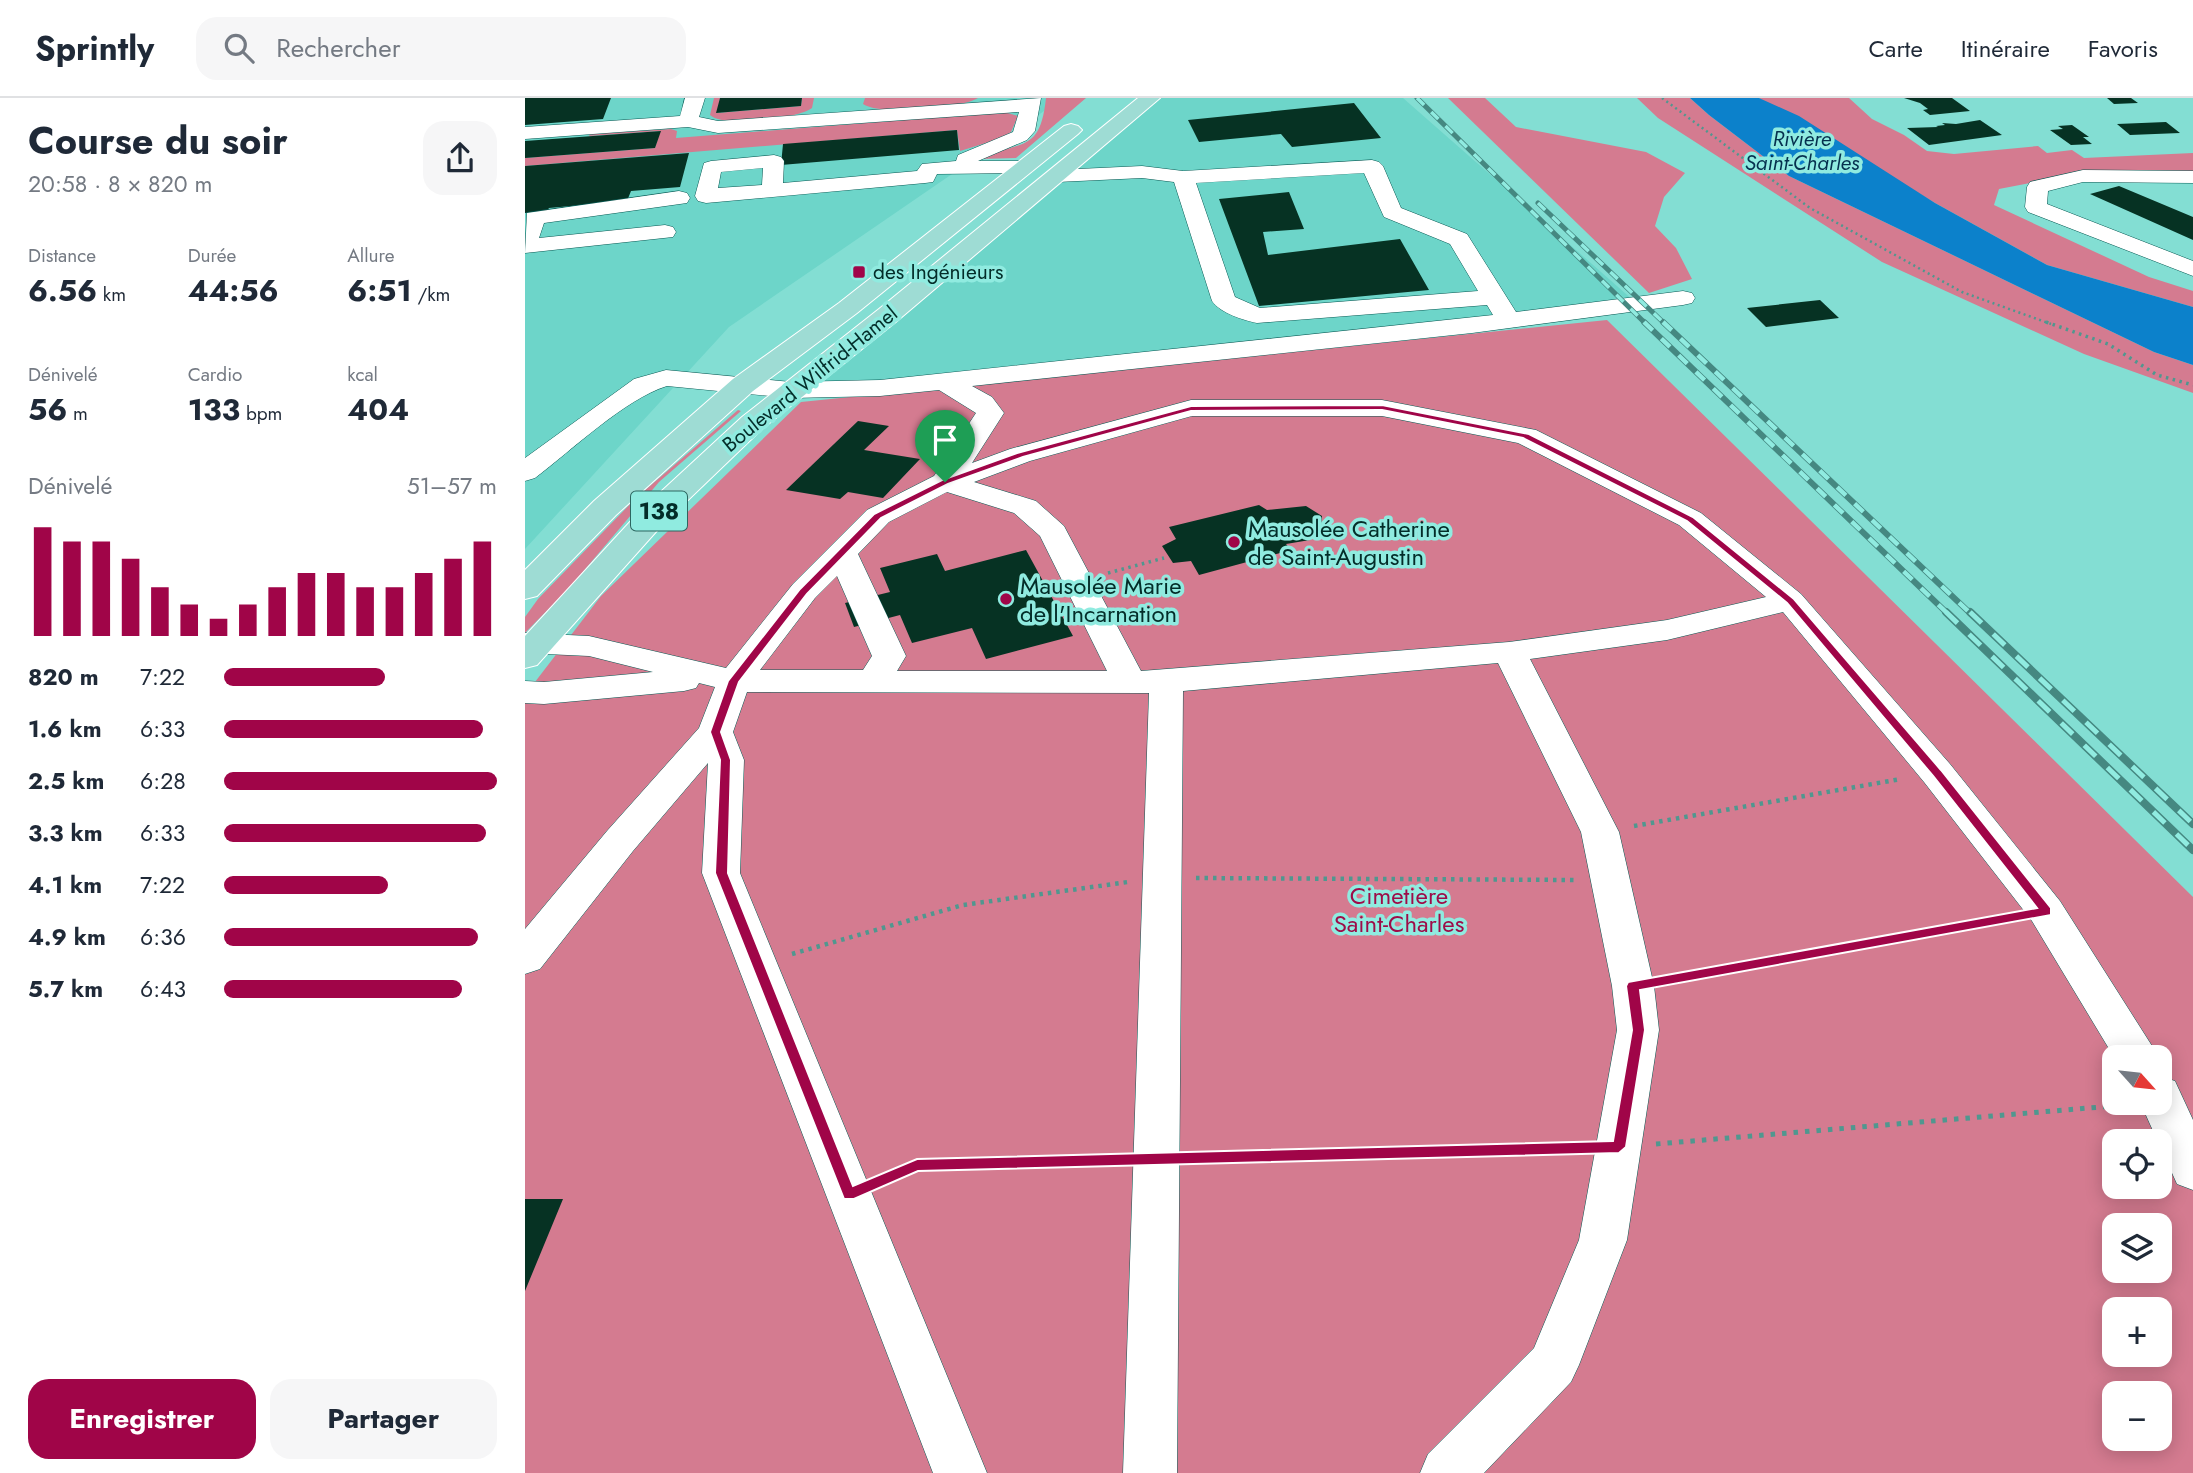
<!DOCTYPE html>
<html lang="fr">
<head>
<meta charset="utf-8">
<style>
	:root { --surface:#fff; --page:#f6f6f7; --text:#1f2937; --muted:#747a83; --line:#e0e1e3; --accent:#a00548 }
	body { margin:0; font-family:Jost,sans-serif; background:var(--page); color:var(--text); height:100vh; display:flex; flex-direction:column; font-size:26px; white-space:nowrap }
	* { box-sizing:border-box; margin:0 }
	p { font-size:23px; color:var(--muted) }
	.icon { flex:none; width:38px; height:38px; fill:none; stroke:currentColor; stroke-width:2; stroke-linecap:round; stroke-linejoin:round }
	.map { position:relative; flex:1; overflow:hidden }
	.side { display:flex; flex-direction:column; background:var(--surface); width:525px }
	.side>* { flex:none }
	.needle { width:46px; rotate:117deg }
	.fabs { position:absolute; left:1577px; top:947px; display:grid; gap:14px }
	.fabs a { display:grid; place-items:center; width:70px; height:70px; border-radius:14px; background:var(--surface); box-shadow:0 4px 18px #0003; font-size:35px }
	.pin { position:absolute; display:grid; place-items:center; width:60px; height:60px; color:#fff; margin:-72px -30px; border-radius:50% 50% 50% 0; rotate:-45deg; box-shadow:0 0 7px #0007 }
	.pin .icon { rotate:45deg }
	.round { display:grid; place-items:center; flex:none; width:74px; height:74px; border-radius:21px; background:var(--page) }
	.head { display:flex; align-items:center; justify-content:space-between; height:119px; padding:0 28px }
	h1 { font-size:38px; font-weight:700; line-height:52px }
	.metrics { display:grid; grid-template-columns:repeat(3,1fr); gap:10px; height:119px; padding:7px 28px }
	.metrics div { display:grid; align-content:center }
	.metrics b { font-size:30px; font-weight:700 }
	.metrics small { font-size:19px; font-weight:400 }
	.metrics p { font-size:19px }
	.chart { height:196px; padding:14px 28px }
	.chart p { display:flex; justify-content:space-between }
	.chart svg { width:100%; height:126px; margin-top:7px; stroke:var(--accent); stroke-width:6 }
	.button { display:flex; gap:14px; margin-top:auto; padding:14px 28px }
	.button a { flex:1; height:80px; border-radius:21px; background:var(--accent); color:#fff; font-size:28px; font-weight:700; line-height:80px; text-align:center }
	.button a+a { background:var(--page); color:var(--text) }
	ul { padding:0 28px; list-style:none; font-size:23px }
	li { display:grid; grid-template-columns:112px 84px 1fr; align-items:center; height:52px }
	li i { height:18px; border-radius:9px; background:var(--accent) }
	header { display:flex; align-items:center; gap:42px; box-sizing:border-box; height:98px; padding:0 35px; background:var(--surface); border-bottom:2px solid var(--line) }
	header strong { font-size:33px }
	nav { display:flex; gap:38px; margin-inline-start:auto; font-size:24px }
	.search { width:490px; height:63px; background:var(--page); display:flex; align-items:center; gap:18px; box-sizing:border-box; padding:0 24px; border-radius:21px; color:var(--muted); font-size:26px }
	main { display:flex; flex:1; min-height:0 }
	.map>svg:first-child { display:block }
	.built { fill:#6dd5c9 }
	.green { fill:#d47b90; fill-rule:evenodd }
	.water { fill:#0c81cb }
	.building { fill:#063223 }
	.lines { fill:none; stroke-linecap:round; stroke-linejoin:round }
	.minor-casing { stroke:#075953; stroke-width:1 }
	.major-casing { stroke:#fff; stroke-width:2 }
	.path-far3 { stroke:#50978f; stroke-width:2.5; stroke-dasharray:2 3.5; stroke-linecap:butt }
	.path-far2 { stroke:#50978f; stroke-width:3.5; stroke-dasharray:2.5 4.5; stroke-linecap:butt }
	.path-far1 { stroke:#50978f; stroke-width:4.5; stroke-dasharray:3.5 5; stroke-linecap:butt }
	.path { stroke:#50978f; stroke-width:5; stroke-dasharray:4.5 7; stroke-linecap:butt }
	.minor { fill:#fff; fill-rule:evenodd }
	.major { fill:#9edcd4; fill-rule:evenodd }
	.rail-far2-casing { stroke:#458881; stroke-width:5 }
	.rail-far1-casing { stroke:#458881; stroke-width:6 }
	.rail-casing { stroke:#458881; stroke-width:8 }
	.rail-far2 { stroke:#90ebe0; stroke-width:3.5; stroke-dasharray:10; stroke-linecap:butt }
	.rail-far1 { stroke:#90ebe0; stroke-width:4.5; stroke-dasharray:12; stroke-linecap:butt }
	.rail { stroke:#90ebe0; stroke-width:5; stroke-dasharray:16; stroke-linecap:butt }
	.route { fill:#a00548; stroke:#fff; stroke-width:2; fill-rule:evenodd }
	.poi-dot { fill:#a00548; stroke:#90ebe0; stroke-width:2.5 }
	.labels { text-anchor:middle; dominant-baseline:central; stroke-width:7; stroke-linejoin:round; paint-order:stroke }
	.far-water-label { font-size:21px; font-style:italic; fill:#05304e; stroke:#90ebe0 }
	.far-poi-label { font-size:21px; fill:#032d29; stroke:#90ebe0; text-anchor:start }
	.far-street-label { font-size:21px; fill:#032d29; stroke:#90ebe0 }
	.shield { fill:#90ebe0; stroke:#2d6660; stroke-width:2 }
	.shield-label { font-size:23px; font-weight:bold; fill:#032d29 }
	.poi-label { font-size:24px; fill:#032d29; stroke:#90ebe0; text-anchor:start }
	.park-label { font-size:24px; fill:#9e0c48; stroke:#90ebe0 }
</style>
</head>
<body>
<header>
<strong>Sprintly</strong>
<div class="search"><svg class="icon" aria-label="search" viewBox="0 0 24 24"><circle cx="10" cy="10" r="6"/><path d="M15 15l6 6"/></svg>Rechercher</div>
<nav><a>Carte</a><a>Itinéraire</a><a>Favoris</a></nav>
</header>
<main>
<section class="side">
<div class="head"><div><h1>Course du soir</h1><p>20:58 · 8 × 820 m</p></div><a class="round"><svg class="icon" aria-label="share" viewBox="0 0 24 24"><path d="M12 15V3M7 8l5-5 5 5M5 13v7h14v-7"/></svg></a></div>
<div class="metrics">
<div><p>Distance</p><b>6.56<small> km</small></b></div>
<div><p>Durée</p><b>44:56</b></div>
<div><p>Allure</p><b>6:51<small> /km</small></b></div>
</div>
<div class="metrics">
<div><p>Dénivelé</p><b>56<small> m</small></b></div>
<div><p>Cardio</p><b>133<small> bpm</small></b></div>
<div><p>kcal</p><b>404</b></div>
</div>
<div class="chart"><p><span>Dénivelé</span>51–57 m</p>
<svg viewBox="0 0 160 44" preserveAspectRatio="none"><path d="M5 44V6M15 44V11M25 44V11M35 44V17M45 44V27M55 44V33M65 44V38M75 44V33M85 44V27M95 44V22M105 44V22M115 44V27M125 44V27M135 44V22M145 44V17M155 44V11"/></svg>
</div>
<ul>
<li><b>820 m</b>7:22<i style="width:59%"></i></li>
<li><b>1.6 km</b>6:33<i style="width:95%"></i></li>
<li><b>2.5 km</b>6:28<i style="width:100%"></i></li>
<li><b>3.3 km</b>6:33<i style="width:96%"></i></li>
<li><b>4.1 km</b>7:22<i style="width:60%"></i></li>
<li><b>4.9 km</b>6:36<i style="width:93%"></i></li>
<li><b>5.7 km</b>6:43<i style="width:87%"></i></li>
</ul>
<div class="button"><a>Enregistrer</a><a>Partager</a></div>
</section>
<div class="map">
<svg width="1668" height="1375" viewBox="0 0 1668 1375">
	<rect width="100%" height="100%" fill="#83ded3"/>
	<!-- built -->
	<path class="built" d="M0 0H538L204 229 0 451Z
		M625 0H878L1109 203 266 292Z"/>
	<!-- green -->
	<path class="green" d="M189 0H195L192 15 276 8 277 0H289L287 10C272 21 198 30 185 17Z
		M340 0H453C435 11 355 18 338 6Z
		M521 0H561L491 60 455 61C495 41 515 57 521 0Z
		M923 0H960L991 29 1121 54 1160 75 1139 99 1130 128 1151 150 1167 181 1124 195Z
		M1112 0H1165L1184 17 1264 78 1629 254 1668 267V295L1559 256 1357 164 1133 20Z
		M1234 0H1324L1347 21 1379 37 1402 53 1429 56 1513 48 1522 55 1547 52 1559 60 1668 55V73L1562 74 1474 91 1469 107 1624 179 1668 193V209L1522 167 1410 105Z
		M479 14 493 18 486 34 477 40 435 53 432 32 0 68V60L130 50 135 33 64 38 65 36 146 31 152 33 151 40Z
		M1082 222 1668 799V1375H0V597L76 498 276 304ZM1589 959H1634V1004H1589ZM1589 1043H1634V1088H1589ZM1589 1127H1634V1172H1589ZM1589 1211H1634V1256H1589ZM1589 1295H1634V1340H1589Z
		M213 312 216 313 134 384 45 489 0 535V519L13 501 111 400Z"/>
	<!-- water -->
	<path class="water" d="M1165 0H1234L1274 18 1410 105 1522 167 1668 209V267L1629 254 1264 78 1184 17Z"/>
	<!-- building -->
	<path class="building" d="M0 0H86L78 21 0 27Z
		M195 0H277L276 8 191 15Z
		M1379 0H1427L1445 13 1405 17 1398 12 1403 11 1395 5Z
		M1582 0H1606L1613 5 1589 6Z
		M829 5 856 40 767 49 756 36 674 44 663 22Z
		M1455 22 1477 37 1404 47 1382 30 1413 29 1411 28 1420 27 1417 25 1431 26Z
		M1641 24 1655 35 1605 37 1592 26Z
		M1547 27 1564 39H1558L1567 46 1546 47 1525 32 1538 31 1533 28Z
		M432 32 434 52 256 67 258 46Z
		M136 33 130 50 0 60V43Z
		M164 55 155 89 106 93 102 103 24 110 22 113 0 115V68Z
		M1594 88 1668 119V142L1565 96Z
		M764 94 779 131 738 134 743 157 875 141 904 192 734 208 694 101Z
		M1295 202 1314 220 1241 229 1222 210Z
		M333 323 364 328 339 352 395 361 358 400 323 394 315 401 261 392Z
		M734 407 742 412 781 408 797 418 796 430 785 442 761 446 766 452 674 477 666 463 648 465 637 448 651 441 644 429Z
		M501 452 548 538 461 561 447 530 387 545 375 517 329 529 320 505 365 494 355 470 412 456 420 473Z
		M0 1101H38L0 1193Z"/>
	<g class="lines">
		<!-- minor casing -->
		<g class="minor-casing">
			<path id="minor" d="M160 0H180L174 19 193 23 516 0 510 33 502 42 453 63H501L508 65 512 69 508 73 501 75 412 76 408 84 400 85 181 105 173 103 170 98 179 65 186 63 249 57 256 59 259 63 258 85 392 73 397 66 431 63 433 57 488 34 494 14 193 35 163 29 0 41V29L155 18ZM238 70 237 87 193 90 196 74Z
				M847 62 854 64 858 68 876 110 942 136 991 214 1158 193 1167 195 1170 200 1167 205 1158 207 947 235 447 288 467 299 479 315 447 365 485 351 666 302H857L1011 332 1176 415 1276 496 1425 666 1535 803 1634 959H1589L1507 823 1399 684 1258 514 1142 542 1005 561 1094 734 1129 888 1134 932 1102 1142 1054 1267 1046 1284 959 1375H895L903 1356 1009 1250 1054 1142 1092 932 1087 888 1056 734 973 565 658 593 652 1375H598L624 595 222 594 208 634 219 662 215 775 462 1375H408L177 775 183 665 108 753 15 871 0 876V831L82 733 174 630 190 589 174 585 171 590 159 593 19 606 0 605V583L19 584 128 574 64 558 0 555V535L64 538 201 570 268 486 342 412 409 378 451 315 414 292 355 298 266 300 142 288C100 301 47 352 10 380L0 383V360L109 281 141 272 266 284 355 282 968 217 962 207 732 225C718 222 695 215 687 203L649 84 617 80 532 84 524 83 521 78 524 73 532 72 617 68 658 73ZM839 75 859 119 925 146 953 193 735 210 710 199 671 85ZM667 318H857L993 345 1154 427 1241 499 1142 522 984 544 616 573 539 428 511 403 449 384 505 363ZM422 394 489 415 515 438 582 573H372L381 558 333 456 364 424ZM312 478 347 558 338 572H235L290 500Z
				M1558 72 1668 73V85L1558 84 1523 93 1522 106 1668 163V178L1503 114 1500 109 1502 89 1505 84Z
				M154 93 162 95 165 100 162 105 19 125 14 140 140 127 148 129 151 134 148 139 0 155 2 115Z
				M1634 978 1650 983 1668 1022V1092L1652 1086 1615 1004H1634Z"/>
		</g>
		<!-- major casing -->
		<g class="major-casing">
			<path id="major" d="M613 0H635L372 223 237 331 137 427 12 567 0 570V538L115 413 217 319 354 211Z
				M546 26 553 28 557 32 553 36 332 215 228 293 91 417 12 498 0 501V472L69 403 208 281 314 205 539 28Z"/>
		</g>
		<!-- path-far3 -->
		<path class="path-far3" d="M1137 0 1285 110 1437 194 1526 226"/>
		<!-- path-far2 -->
		<path class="path-far2" d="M1521 224 1583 246 1632 277 1668 287
			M583 475 639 460"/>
		<!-- path-far1 -->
		<path class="path-far1" d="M1109 728 1376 681
			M671 780 1051 782
			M267 856 438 807 603 784
			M1143 881 1486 820"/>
		<!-- path -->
		<path class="path" d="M1131 1046 1600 1007
			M669 1059 1056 1050
			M358 1082 392 1067 594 1061"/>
		<!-- minor -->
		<use href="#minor" class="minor"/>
		<!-- major -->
		<use href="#major" class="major"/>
		<!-- rail-far2 casing -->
		<g class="rail-far2-casing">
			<path id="rail-far2" d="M892 0 1121 226
				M1013 105 1140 226"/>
		</g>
		<!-- rail-far1 casing -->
		<g class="rail-far1-casing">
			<path id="rail-far1" d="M1119 224 1423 516
				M1138 224 1446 516"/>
		</g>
		<!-- rail casing -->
		<g class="rail-casing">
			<path id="rail" d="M1421 514 1668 752
				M1445 514 1668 726"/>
		</g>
		<!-- rail-far2 -->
		<use href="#rail-far2" class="rail-far2"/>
		<!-- rail-far1 -->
		<use href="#rail-far1" class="rail-far1"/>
		<!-- rail -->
		<use href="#rail" class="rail"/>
	</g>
	<!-- route -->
	<path class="route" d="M857 307 1004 336 1168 419 1269 501 1416 672 1526 810V817L1115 892 1120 932 1101 1049 1094 1055 393 1073 329 1101H319L190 775 195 662 185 634 203 583 275 491 349 416 417 382 492 355 666 308ZM857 312 998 340 1162 423 1262 505 1408 678 1512 810 1103 884 1101 888 1107 932 1088 1043 392 1061 328 1088 203 775 206 662 196 634 214 584 282 496 356 420 423 386 498 359 666 313Z"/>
	<!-- markers -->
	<g class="poi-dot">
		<rect x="327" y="167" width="14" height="14" rx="3.5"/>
		<circle cx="709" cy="444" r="7"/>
		<circle cx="481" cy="501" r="7"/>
	</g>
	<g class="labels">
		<!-- far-water labels -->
		<g class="far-water-label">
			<text x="1277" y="41">Rivière<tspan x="1277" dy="24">Saint-Charles</tspan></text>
		</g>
		<!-- far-poi labels -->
		<g class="far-poi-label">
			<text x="348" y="174">des Ingénieurs</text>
		</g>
		<!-- far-street labels -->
		<g class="far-street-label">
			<text transform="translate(285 281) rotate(-39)">Boulevard Wilfrid-Hamel</text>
		</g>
		<!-- shield labels -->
		<rect class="shield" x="106" y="393.5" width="56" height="39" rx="5"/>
		<g class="shield-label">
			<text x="134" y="413">138</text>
		</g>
		<!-- poi labels -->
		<g class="poi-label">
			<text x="723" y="430">Mausolée Catherine<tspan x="723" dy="28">de Saint-Augustin</tspan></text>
			<text x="495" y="487">Mausolée Marie<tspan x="495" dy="28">de l'Incarnation</tspan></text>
		</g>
		<!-- park labels -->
		<g class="park-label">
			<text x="874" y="797">Cimetière<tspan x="874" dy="28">Saint-Charles</tspan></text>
		</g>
	</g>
</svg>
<div class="fabs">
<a><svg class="needle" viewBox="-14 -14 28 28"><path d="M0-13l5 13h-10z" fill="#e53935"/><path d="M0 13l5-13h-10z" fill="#747a83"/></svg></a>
<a><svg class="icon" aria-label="locate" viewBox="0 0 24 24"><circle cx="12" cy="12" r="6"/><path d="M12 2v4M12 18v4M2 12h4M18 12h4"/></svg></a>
<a><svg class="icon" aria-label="layers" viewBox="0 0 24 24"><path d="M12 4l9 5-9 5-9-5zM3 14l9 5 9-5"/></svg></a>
<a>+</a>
<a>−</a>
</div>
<div class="pin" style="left:420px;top:384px;background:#1e9e55"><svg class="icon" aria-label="arrive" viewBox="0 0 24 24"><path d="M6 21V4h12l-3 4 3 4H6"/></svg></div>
</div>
</main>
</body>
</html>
